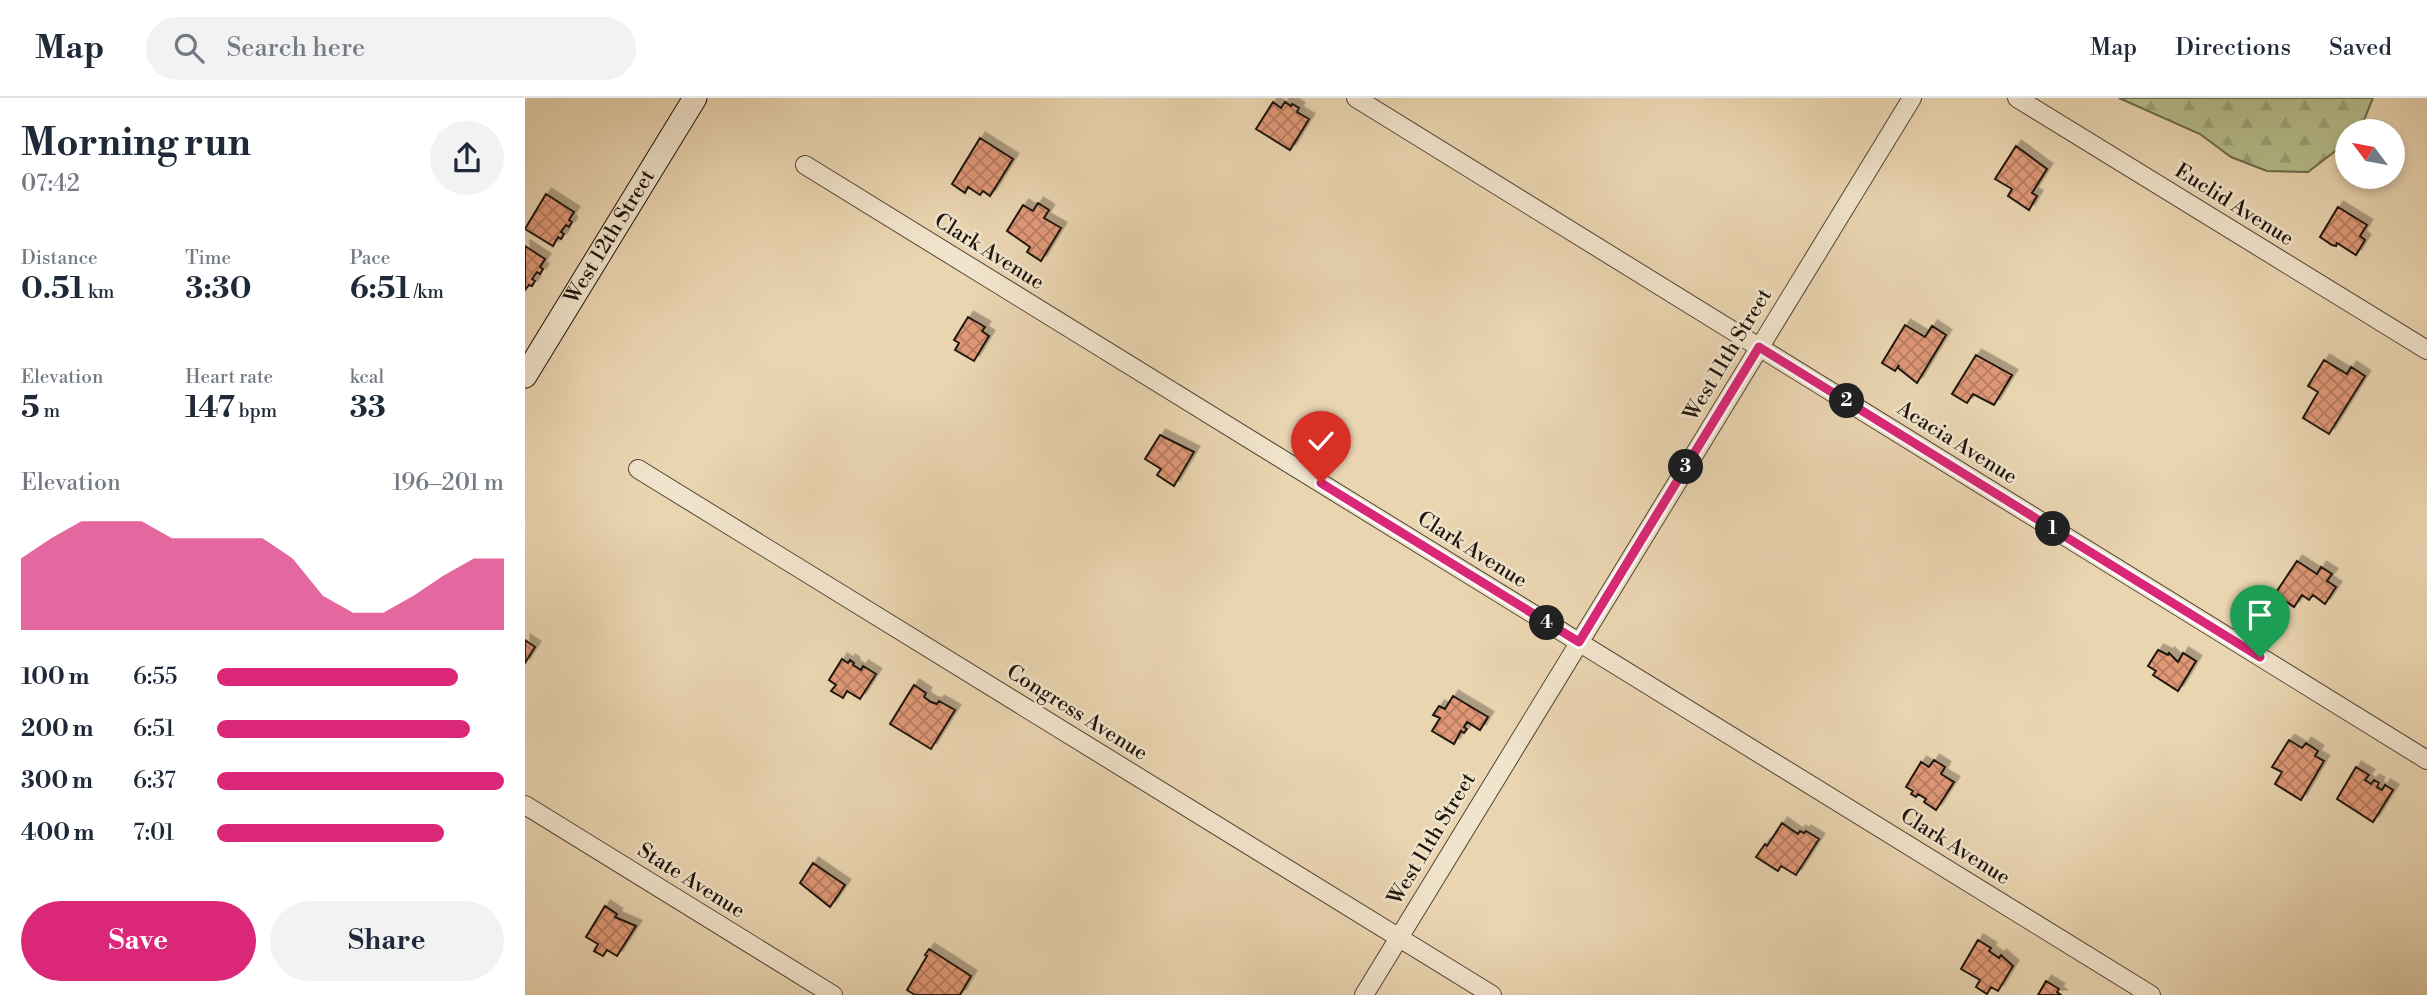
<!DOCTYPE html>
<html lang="en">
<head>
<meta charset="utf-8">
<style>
	:root { --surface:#fff; --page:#f2f2f3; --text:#1f2937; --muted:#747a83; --line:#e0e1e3; --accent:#db2777 }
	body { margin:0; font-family:"Libre Bodoni",serif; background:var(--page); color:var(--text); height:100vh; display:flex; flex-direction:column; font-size:26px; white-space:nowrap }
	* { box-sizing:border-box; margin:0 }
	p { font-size:23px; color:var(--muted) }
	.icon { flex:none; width:38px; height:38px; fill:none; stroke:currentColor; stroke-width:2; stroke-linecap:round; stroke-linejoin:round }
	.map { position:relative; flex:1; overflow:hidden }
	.details { display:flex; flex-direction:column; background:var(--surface); width:525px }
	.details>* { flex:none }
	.needle { width:46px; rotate:302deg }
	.fabs { position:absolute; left:1810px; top:21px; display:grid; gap:14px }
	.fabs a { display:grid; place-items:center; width:70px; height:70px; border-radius:50%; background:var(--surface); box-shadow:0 4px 10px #0003; font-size:35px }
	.pin { position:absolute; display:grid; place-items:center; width:60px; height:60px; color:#fff; margin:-72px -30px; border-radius:50% 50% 50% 0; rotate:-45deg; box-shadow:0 0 7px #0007 }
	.pin .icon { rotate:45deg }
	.km { position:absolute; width:35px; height:35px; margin:-18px; border-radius:50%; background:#222; color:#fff; font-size:19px; line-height:35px; text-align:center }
	.round { display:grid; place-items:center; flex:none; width:74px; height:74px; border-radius:37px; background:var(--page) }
	.overview { display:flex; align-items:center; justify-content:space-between; height:119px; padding:0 21px }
	h1 { font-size:38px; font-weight:800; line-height:52px }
	.figures { display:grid; grid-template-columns:repeat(3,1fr); gap:10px; height:119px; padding:7px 21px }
	.figures div { display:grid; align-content:center }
	.figures b { font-size:30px; font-weight:800 }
	.figures small { font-size:19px; font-weight:400 }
	.figures p { font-size:19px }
	.chart { height:196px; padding:14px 21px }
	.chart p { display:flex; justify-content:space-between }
	.chart svg { width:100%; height:126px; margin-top:7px; fill:var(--accent); opacity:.7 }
	.primary-button { display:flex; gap:14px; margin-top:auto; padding:14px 21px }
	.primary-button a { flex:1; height:80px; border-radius:42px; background:var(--accent); color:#fff; font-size:28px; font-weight:800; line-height:80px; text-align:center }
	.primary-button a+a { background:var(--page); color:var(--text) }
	ul { padding:0 21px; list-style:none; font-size:23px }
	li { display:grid; grid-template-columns:112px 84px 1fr; align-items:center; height:52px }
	li i { height:18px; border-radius:9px; background:var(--accent) }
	header { display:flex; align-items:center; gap:42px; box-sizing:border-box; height:98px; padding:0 35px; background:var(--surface); border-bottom:2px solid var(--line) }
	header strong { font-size:33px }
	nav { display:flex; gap:38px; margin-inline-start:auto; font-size:24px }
	.search { width:490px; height:63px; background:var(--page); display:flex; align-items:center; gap:18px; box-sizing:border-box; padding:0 24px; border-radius:38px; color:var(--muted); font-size:26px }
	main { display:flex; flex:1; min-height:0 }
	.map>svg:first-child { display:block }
	.forest { fill:url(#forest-firs); stroke:#6a694c; stroke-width:2 }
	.building { fill:url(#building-cross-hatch); stroke:#1e150c; stroke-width:2; filter:url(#shadow) }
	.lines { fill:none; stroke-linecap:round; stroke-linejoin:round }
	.street-casing { stroke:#514535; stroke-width:20 }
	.secondary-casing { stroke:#1e150c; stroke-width:25 }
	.street { stroke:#f1e4cc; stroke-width:18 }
	.secondary { stroke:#f1e4cc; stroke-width:23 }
	.route-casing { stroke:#fff; stroke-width:14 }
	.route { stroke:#db2777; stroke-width:9 }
	.labels { text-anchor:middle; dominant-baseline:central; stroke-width:5; stroke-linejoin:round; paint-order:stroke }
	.street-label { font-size:21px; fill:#1e150c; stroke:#f1e4cc }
</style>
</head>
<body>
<header>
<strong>Map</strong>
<div class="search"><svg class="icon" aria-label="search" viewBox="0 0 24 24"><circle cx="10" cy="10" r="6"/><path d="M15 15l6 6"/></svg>Search here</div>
<nav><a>Map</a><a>Directions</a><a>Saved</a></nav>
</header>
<main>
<section class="details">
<div class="overview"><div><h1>Morning run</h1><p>07:42</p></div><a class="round"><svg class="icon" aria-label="share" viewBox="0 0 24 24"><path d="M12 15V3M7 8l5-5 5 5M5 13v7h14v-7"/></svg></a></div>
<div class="figures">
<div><p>Distance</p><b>0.51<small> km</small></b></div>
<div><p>Time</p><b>3:30</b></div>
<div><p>Pace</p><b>6:51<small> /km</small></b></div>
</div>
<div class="figures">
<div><p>Elevation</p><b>5<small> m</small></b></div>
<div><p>Heart rate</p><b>147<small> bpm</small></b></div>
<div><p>kcal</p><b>33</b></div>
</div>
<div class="chart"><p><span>Elevation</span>196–201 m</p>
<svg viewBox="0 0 160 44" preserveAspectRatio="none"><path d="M0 44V19L10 12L20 6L30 6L40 6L50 12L60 12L70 12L80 12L90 19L100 32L110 38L120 38L130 32L140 25L150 19L160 19V44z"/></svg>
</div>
<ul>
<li><b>100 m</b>6:55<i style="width:84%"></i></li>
<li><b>200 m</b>6:51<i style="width:88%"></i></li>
<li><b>300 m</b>6:37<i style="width:100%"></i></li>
<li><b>400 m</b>7:01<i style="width:79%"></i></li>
</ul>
<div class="primary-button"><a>Save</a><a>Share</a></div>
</section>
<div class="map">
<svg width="1902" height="897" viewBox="0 0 1902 897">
	<defs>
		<pattern id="forest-firs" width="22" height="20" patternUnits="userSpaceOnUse" patternTransform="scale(1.75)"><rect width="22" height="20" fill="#b6bd8c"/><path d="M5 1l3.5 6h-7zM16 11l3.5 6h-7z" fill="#9ca278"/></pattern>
		<pattern id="building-cross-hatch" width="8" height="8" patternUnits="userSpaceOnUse" patternTransform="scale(1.75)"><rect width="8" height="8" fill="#e09877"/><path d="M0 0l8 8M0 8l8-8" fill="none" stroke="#b57b60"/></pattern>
		<filter id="shadow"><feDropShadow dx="5.5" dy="-5.5" stdDeviation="0" flood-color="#0004"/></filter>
	</defs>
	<rect width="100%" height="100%" fill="#ead5b1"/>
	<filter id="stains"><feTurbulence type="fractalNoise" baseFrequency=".00286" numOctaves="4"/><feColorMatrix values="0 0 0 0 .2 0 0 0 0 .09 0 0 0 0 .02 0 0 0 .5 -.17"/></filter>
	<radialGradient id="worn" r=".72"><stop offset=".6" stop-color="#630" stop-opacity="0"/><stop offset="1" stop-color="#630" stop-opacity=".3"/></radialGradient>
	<!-- forest -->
	<path class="forest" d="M1594 0H1848L1839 22 1829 33H1822V41L1813 51 1783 74 1742 73 1706 59 1675 36Z"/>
	<!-- building -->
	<path class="building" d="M748 4 756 10 760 4 766 8 767 6 774 10 772 14 784 21 765 52 731 31Z
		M455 40 488 61 465 98 458 93 455 97 443 89 440 95 427 86Z
		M1491 48 1522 71 1507 95 1512 98 1504 112 1483 98 1487 91 1470 81Z
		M21 96 49 114 44 122 47 124 44 129 41 127 36 134 39 136 36 141 33 139 28 148 0 131Z
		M513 105 524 112 519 120 536 130 516 163 502 154 505 149 482 133 498 107 508 113Z
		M1813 109 1842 127 1835 138 1840 142 1831 157 1812 145 1811 148 1807 147 1795 139Z
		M0 148 20 161 15 169 18 171 15 176 12 174 7 181 10 183 7 188 4 187 0 192Z
		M443 219 460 229 457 233 464 238 449 263 430 252 434 245 429 242Z
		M1380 227 1400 239 1407 228 1421 237 1392 285 1373 270 1374 267 1370 273 1357 265Z
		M1451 257 1487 277 1469 307 1448 296 1442 305 1427 296Z
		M1799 262 1822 276 1826 269 1840 278 1804 336 1778 320 1793 294 1783 288Z
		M635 337 669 354 649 388 632 377 636 371 620 361Z
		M1772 463 1792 476 1796 469 1807 476 1802 483 1811 489 1800 506 1788 497 1784 502 1777 497 1769 509 1750 496Z
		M0 542 10 549 0 565Z
		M1633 552 1643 557 1644 555 1653 564 1658 555 1671 563 1653 593 1628 577 1631 573 1623 568Z
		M317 561 323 565 325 562 329 565 328 567 336 572 338 568 351 576 335 601 322 593 318 600 306 593 311 587 304 582Z
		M389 587 401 595 399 599 406 604 412 606 414 603 430 612 406 651 365 626Z
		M928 598 963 619 955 632 942 624 939 629 942 631 939 635 936 633 929 646 907 633 915 620 908 617 914 608 920 611Z
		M1764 642 1777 650 1781 645 1793 653 1790 658 1799 663 1776 702 1750 686 1757 674 1747 669Z
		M1409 662 1420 669 1416 676 1429 684 1411 712 1399 704 1401 701 1393 696 1391 699 1386 696 1388 693 1381 689 1396 664 1404 669Z
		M1831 669 1844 677 1840 682 1846 686 1849 682 1854 685 1852 689 1857 692 1860 687 1868 692 1848 724 1812 701Z
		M1257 725 1273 736 1275 733 1279 735 1281 733 1294 741 1271 777 1256 768 1253 773 1231 759 1240 746 1242 748Z
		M288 765 320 787 305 809 275 785Z
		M80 808 92 816 90 819 111 828 92 858 82 852 78 858 69 853 73 846 61 839Z
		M1453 842 1466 850 1464 853 1474 860 1476 857 1488 868 1473 893 1466 889 1462 896 1451 889 1455 882 1436 871Z
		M404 851 446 878 435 897H390L382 892 402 858 400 857Z
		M1521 883 1534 891 1532 894 1536 897H1513Z"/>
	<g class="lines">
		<!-- street casing -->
		<g class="street-casing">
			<path id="street" d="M831 0 1902 662
				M1492 0 1902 252
				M280 67 1626 897
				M113 371 967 897
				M0 707 308 897
				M839 897 1387 0"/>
		</g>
		<!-- secondary casing -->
		<g class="secondary-casing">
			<g id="secondary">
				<path id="s1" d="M0 278 170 0"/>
			</g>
		</g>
		<!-- street -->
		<use href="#street" class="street"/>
		<!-- secondary -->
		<use href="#secondary" class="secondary"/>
	</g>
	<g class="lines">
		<!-- route casing -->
		<g class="route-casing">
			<path id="route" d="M796 385 1054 544 1234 249 1735 559"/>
		</g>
		<!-- route -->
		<use href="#route" class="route"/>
	</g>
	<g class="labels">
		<!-- street labels -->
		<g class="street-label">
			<text transform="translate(1709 107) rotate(32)">Euclid Avenue</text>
			<text stroke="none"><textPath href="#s1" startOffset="163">West 12th Street</textPath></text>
			<text transform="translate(464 154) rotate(32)">Clark Avenue</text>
			<text transform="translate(1203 257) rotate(-59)">West 11th Street</text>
			<text transform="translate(1432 345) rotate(32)">Acacia Avenue</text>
			<text transform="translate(947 452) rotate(32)">Clark Avenue</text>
			<text transform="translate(552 615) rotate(32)">Congress Avenue</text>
			<text transform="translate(907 741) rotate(-59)">West 11th Street</text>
			<text transform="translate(1430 749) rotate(32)">Clark Avenue</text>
			<text transform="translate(166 783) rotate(32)">State Avenue</text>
		</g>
	</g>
	<rect width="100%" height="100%" filter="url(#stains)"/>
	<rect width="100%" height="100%" fill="url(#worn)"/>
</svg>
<div class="fabs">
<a><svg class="needle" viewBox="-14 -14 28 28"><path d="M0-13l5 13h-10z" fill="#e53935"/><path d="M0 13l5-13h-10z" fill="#747a83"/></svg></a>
</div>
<div class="pin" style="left:1735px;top:559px;background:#1e9e55"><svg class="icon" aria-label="arrive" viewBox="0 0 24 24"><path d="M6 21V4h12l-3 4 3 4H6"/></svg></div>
<div class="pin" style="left:796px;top:385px;background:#d93025"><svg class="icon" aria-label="check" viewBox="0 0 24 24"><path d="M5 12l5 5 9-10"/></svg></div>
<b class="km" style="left:1528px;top:431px">1</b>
<b class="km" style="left:1322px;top:303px">2</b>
<b class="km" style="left:1161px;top:369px">3</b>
<b class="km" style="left:1022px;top:525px">4</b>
</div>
</main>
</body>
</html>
